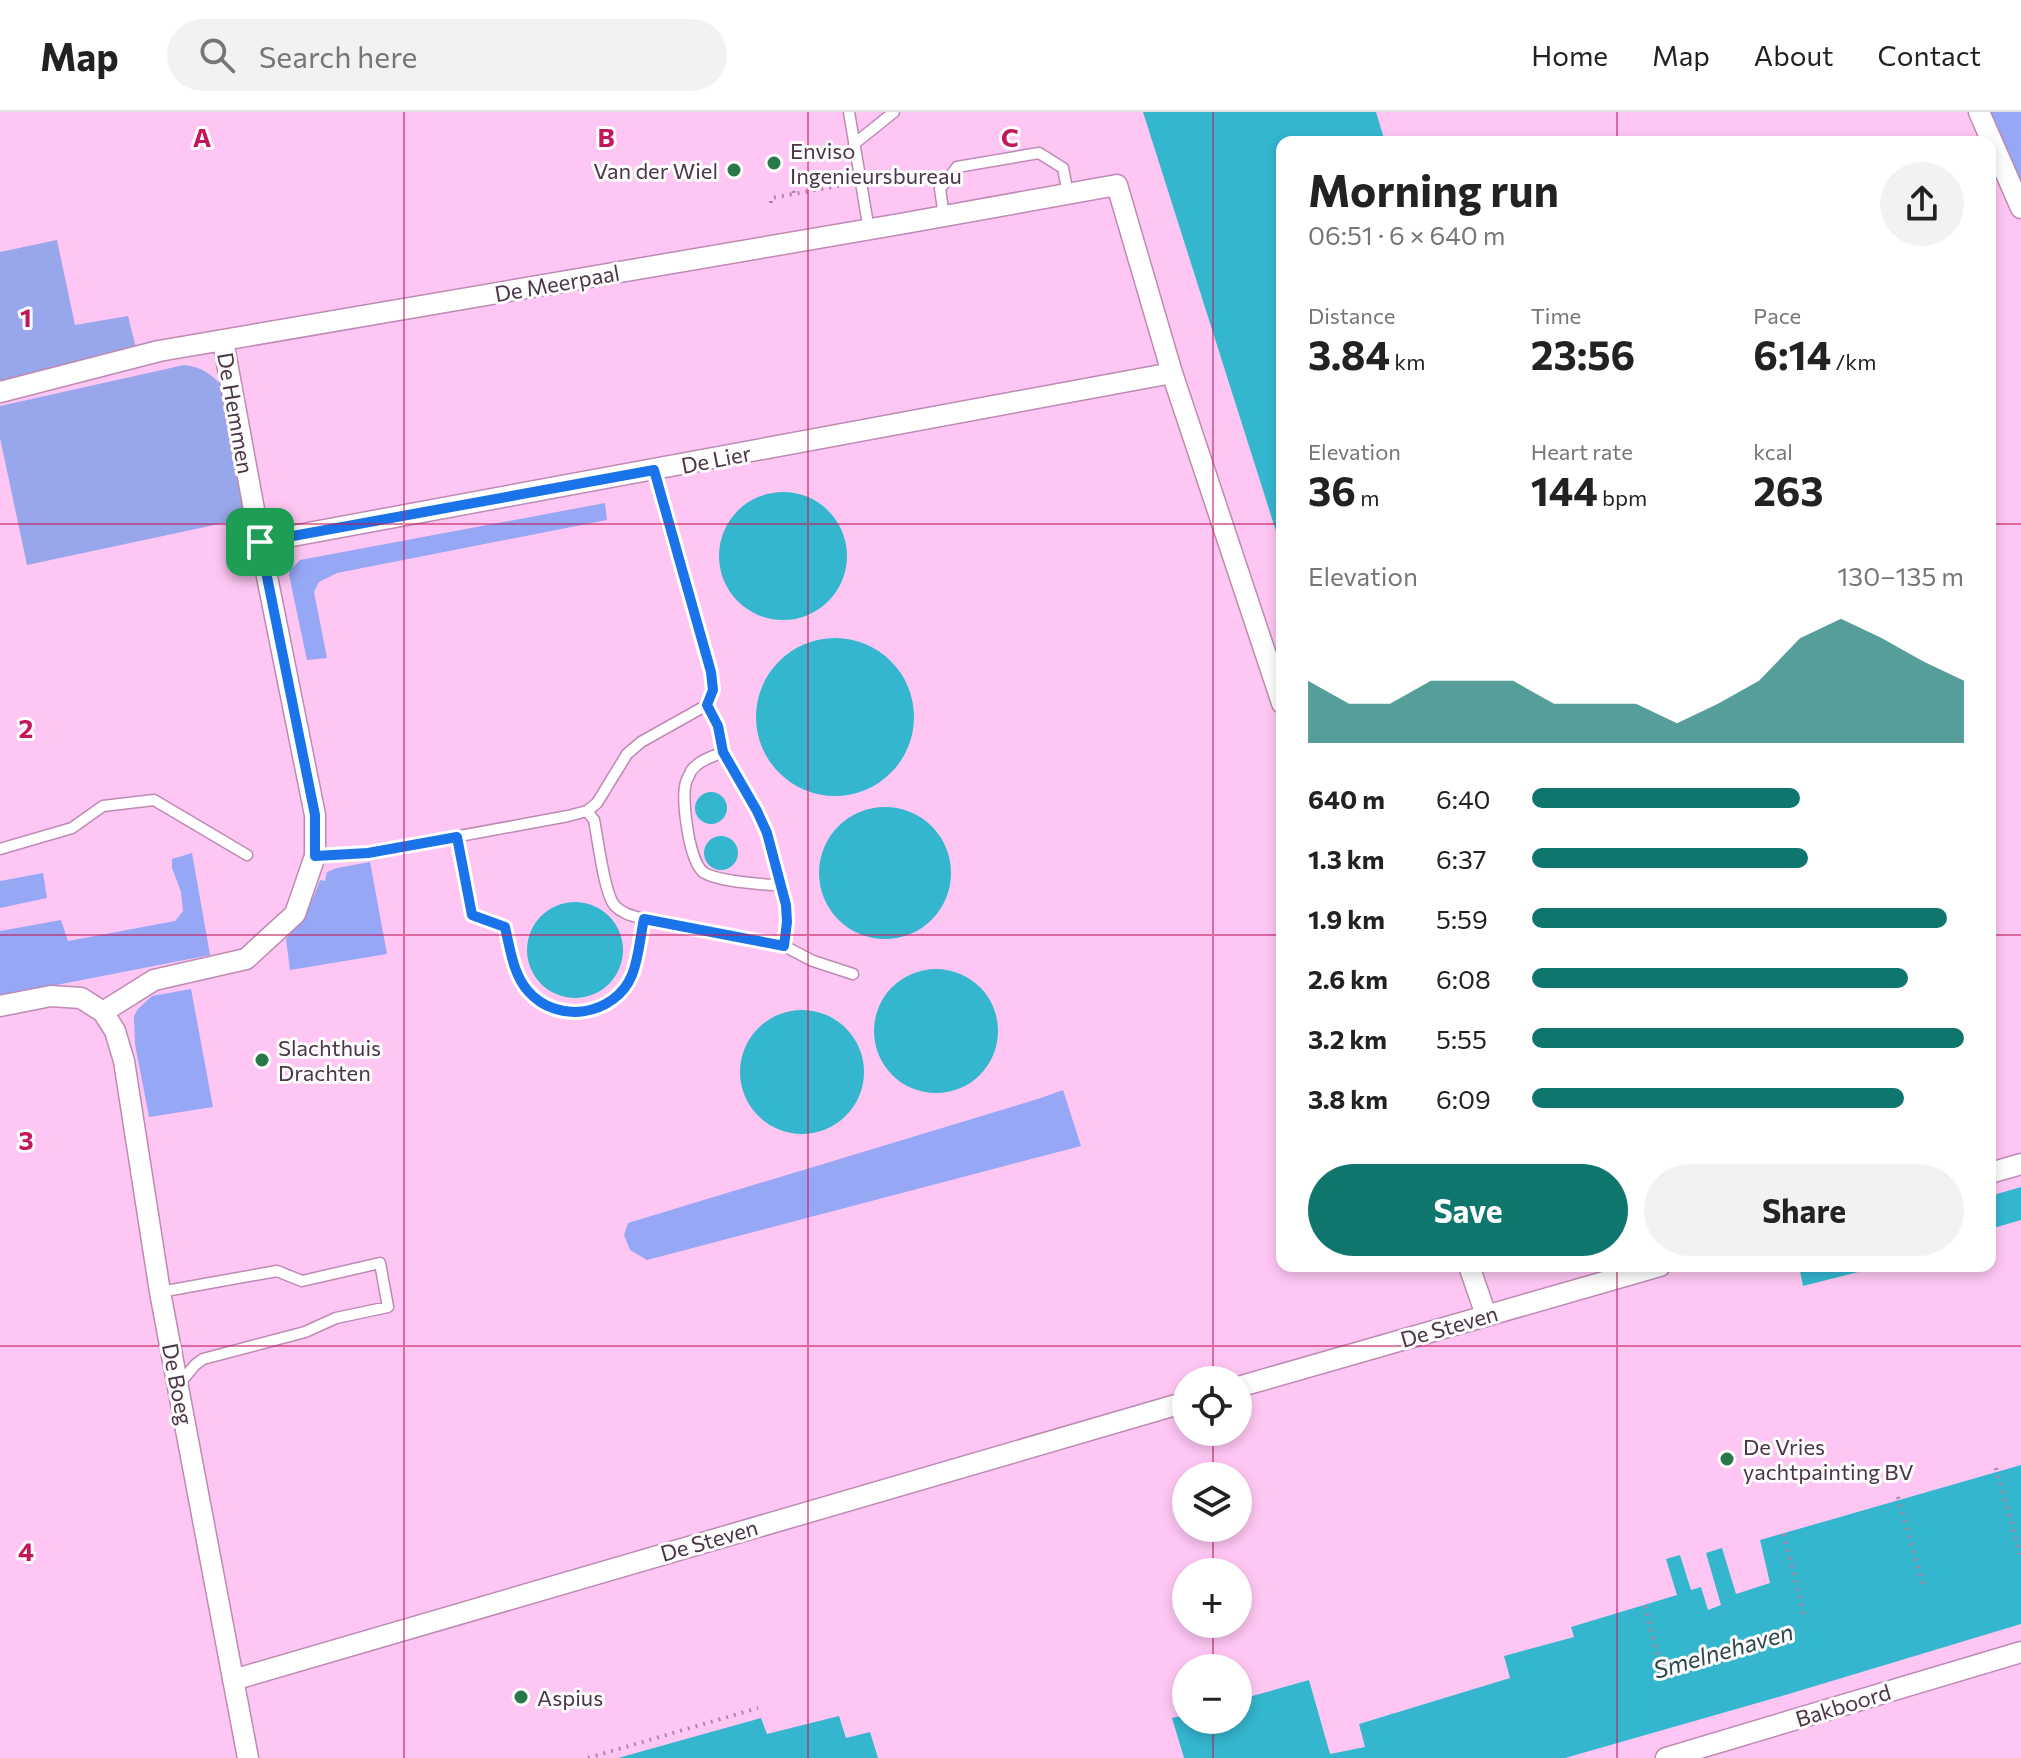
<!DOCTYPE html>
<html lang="en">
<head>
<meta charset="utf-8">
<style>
	:root { --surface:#fff; --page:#f2f2f2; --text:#222; --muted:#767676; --line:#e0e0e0; --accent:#0f766e }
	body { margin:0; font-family:Commissioner,sans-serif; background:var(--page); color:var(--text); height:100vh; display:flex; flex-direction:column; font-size:30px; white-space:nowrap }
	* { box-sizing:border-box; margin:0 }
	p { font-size:26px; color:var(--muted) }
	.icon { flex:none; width:44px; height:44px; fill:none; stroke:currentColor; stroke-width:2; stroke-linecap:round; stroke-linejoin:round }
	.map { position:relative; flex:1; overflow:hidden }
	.panel { position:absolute; left:1276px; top:24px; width:720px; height:1136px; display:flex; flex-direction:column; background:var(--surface); border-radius:16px; box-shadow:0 4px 12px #0003 }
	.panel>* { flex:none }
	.tools { position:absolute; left:1172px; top:1254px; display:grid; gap:16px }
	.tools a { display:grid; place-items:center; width:80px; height:80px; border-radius:50%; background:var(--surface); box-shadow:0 4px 12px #0003; font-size:40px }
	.pin { position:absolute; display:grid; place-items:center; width:68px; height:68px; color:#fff; margin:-34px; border-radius:16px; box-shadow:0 4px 12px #0006 }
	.round { display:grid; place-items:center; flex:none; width:84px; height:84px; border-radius:42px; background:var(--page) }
	.summary { display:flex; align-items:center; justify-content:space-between; height:136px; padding:0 32px }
	h1 { font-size:44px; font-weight:700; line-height:60px }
	.figures { display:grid; grid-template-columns:repeat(3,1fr); gap:12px; height:136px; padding:8px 32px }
	.figures div { display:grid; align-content:center }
	.figures b { font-size:40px; font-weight:700 }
	.figures small { font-size:22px; font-weight:400 }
	.figures p { font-size:22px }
	.chart { height:224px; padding:16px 32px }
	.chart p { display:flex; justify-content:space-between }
	.chart svg { width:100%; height:144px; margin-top:8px; fill:var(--accent); opacity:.7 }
	.cta { display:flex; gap:16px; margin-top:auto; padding:16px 32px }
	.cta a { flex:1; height:92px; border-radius:48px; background:var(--accent); color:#fff; font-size:32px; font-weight:700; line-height:92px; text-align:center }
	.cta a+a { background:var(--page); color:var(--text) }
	ul { padding:0 32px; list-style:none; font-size:26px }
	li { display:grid; grid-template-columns:128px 96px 1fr; align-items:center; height:60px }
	li i { height:20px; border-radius:10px; background:var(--accent) }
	header { display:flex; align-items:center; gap:48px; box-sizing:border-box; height:112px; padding:0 40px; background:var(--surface); border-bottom:2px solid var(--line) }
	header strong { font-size:38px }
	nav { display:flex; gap:44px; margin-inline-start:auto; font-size:28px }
	.search { width:560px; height:72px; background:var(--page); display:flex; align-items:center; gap:20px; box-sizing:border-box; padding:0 28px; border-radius:44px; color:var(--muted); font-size:30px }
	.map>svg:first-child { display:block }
	.green { fill:#98a7ec }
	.forest { fill:#96a7f5 }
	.water { fill:#34b6cf }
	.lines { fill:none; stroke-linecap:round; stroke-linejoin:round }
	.service-casing { stroke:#be8ab3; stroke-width:13 }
	.minor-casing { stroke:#be8ab3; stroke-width:23 }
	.path { stroke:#ae86a6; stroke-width:4; stroke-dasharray:2 6; stroke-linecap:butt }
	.service { stroke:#fff; stroke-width:10 }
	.minor { stroke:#fff; stroke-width:20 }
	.route-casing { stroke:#fff; stroke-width:16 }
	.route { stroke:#1a73e8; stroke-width:10 }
	.grid { fill:none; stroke:#c2185b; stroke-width:2; stroke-opacity:0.55 }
	.poi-dot { fill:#287849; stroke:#fcfcfc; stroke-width:3 }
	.labels { text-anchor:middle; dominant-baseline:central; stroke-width:6; stroke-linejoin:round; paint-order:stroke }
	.poi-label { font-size:22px; fill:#4b3546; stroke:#fcfcfc; text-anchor:start }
	.street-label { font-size:22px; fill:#4b3546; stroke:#fcfcfc }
	.water-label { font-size:24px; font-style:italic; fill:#2c474d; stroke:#fcfcfc }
	.grid-label { font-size:26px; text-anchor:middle; font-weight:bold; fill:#c2185b; stroke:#fcfcfc; stroke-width:6; stroke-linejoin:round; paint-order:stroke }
</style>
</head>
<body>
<header>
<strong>Map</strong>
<div class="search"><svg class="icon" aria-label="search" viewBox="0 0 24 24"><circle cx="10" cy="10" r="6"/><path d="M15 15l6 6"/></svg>Search here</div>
<nav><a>Home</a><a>Map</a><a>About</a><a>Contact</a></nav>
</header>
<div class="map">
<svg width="2021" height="1646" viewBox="0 0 2021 1646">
	<rect width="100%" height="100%" fill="#fec7f3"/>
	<!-- green -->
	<path class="green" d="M57 128 75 213 128 204 137 240 0 271V140Z
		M184 253C201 255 210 261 221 273L252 405 27 453 0 326V294Z"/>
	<!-- forest -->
	<path class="forest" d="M1991 0H2021V74Z
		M605 391 607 408 337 461 319 470 314 480 327 546 307 548 289 463 290 458 300 448Z
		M192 741 210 843 0 884V819L61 808 68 829 175 809 183 799 181 780 172 756V747Z
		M370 750 387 842 290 858 286 827C302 809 312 791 320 768L325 769 327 760 337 756Z
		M43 761 47 786 0 796V769Z
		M191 877 213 995 149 1005 135 932 134 904 138 897 152 884Z
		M1063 978 1081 1034 647 1148 630 1138 624 1123 628 1111 1041 986Z"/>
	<!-- water -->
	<path class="water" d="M1143 0H1376L1385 30H1282V438Z
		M719 444a64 64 0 1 1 128 0a64 64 0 1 1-128 0Z
		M756 605a79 79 0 1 1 158 0a79 79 0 1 1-158 0Z
		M695 696a16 16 0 1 1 32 0a16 16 0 1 1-32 0Z
		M819 761a66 66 0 1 1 132 0a66 66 0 1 1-132 0Z
		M704 741a17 17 0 1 1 34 0a17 17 0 1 1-34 0Z
		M527 838a48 48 0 1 1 96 0a48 48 0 1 1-96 0Z
		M874 919a62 62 0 1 1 124 0a62 62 0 1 1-124 0Z
		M740 960a62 62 0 1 1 124 0a62 62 0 1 1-124 0Z
		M2021 1075V1108L1990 1117V1084Z
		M1799 1154H1861L1862 1159 1803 1174Z
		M2021 1353V1512L1782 1584 1565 1646H1184L1172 1606 1186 1603V1608H1238V1588L1309 1568 1330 1642 1365 1635 1359 1612 1510 1566 1504 1544 1574 1525 1571 1515 1677 1483 1666 1447 1680 1443 1691 1478 1701 1475 1708 1498 1721 1493 1706 1441 1722 1436 1736 1482 1770 1471 1760 1428Z
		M839 1604 846 1626 870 1620 878 1646H618L761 1606 767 1622Z"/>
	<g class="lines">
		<!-- service casing -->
		<g class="service-casing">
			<path id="service" d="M849 0 869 118
				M854 32 894 0
				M944 104 940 77 957 55 1039 41 1063 56 1068 82
				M707 593 718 614 723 640 757 699 767 721 786 793 787 810 784 834
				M723 640C712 645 699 648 691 659 690 662 687 667 686 670 681 688 689 748 703 760 717 770 764 772 782 774
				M457 725 472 803 505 815C510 836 513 862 528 879 557 913 615 904 632 863 640 846 641 825 644 807 633 804 623 802 615 794 604 782 598 727 594 708L587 699
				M0 737 72 716 103 694 154 688 247 743
				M315 744 368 741 568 704 587 699 597 691 627 642 641 630 707 593 713 578 711 560 668 414 654 358
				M644 807 784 834 813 849 853 862
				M160 1180 277 1159 302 1169 380 1151 388 1195 336 1206 305 1220 203 1247 195 1253 179 1272"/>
		</g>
		<!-- minor casing -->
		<g class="minor-casing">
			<path id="minor" d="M1979 0 2021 96
				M0 280 159 239 900 112 1117 73 1172 261 1282 591
				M260 430 1172 261
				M0 894 51 884 81 886 103 900 154 868 246 847 295 802 315 744V703L260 430 223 229
				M103 900 115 919 124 949 160 1180 248 1646
				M1990 1061 2021 1052
				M1469 1154 1486 1203
				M1238 1275 1660 1154
				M233 1568 1186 1290
				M1666 1646 2021 1540"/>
		</g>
		<!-- path -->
		<path class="path" d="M792 71 794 82
			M771 91V86L843 73
			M1996 1356 2021 1445
			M1898 1385 1924 1476
			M1784 1422 1804 1504
			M1645 1494 1661 1557
			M588 1646 758 1596"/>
		<!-- service -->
		<use href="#service" class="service"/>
		<!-- minor -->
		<use href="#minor" class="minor"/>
	</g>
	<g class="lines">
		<!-- route casing -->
		<g class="route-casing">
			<path id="route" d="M654 358 711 560 713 578 707 593 718 614 723 640 757 699 767 721 786 793 787 810 784 834 644 807C640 825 639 846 632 863 615 904 557 913 528 879 513 862 510 836 505 815L472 803 457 725 368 741 315 744V703L260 430Z"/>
		</g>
		<!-- route -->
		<use href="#route" class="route"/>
	</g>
	<!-- grid -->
	<path class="grid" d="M404 0V1646M808 0V1646M1213 0V1268M1617 0V30M0 412H1282M1990 412H2021M0 823H1282M1990 823H2021M1617 1154V1646M0 1234H2021M1213 1320V1364M1213 1416V1460M1213 1512V1556M1213 1608V1646"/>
	<!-- markers -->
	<g class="poi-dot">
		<circle cx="774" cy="51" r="8"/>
		<circle cx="734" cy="58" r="8"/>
		<circle cx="262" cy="948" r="8"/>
		<circle cx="1727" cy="1347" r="8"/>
		<circle cx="521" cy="1585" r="8"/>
	</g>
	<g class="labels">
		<!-- poi labels -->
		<g class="poi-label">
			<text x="790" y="38">Enviso<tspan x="790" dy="25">Ingenieursbureau</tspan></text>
			<text x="718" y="58" text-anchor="end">Van der Wiel</text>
			<text x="278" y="935">Slachthuis<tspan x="278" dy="25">Drachten</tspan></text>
			<text x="1743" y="1334">De Vries<tspan x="1743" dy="25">yachtpainting BV</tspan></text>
			<text x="537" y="1585">Aspius</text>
		</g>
		<!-- street labels -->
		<g class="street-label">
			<text transform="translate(557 171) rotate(-10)">De Meerpaal</text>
			<text transform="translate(236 301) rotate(80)">De Hemmen</text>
			<text transform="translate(716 347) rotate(-11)">De Lier</text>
			<text transform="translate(1449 1214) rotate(-16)">De Steven</text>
			<text transform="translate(178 1272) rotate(79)">De Boeg</text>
			<text transform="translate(709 1428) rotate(-16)">De Steven</text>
			<text transform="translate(1843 1593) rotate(-17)">Bakboord</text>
		</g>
		<!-- water labels -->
		<g class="water-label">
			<text transform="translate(1723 1538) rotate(-16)">Smelnehaven</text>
		</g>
	</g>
	<g class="grid-label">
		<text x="202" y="35">A</text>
		<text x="606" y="35">B</text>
		<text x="1010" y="35">C</text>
		<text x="26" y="215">1</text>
		<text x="26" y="626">2</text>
		<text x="26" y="1038">3</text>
		<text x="26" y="1449">4</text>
	</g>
</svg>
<div class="tools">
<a><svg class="icon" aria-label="locate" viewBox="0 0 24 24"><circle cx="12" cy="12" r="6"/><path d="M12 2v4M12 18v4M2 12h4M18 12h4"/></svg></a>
<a><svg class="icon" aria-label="layers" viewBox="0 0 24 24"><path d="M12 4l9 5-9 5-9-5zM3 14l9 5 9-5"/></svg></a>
<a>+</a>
<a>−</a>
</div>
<div class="pin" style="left:260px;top:430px;background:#1e9e55"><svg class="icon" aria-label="arrive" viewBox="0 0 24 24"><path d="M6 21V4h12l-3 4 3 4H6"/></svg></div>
<section class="panel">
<div class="summary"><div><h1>Morning run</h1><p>06:51 · 6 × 640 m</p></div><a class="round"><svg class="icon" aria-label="share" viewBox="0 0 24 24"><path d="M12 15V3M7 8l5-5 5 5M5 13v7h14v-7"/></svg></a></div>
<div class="figures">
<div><p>Distance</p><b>3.84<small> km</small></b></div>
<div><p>Time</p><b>23:56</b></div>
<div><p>Pace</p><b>6:14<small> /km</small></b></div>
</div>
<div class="figures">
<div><p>Elevation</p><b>36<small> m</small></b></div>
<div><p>Heart rate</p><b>144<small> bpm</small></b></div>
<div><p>kcal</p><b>263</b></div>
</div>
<div class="chart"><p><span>Elevation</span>130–135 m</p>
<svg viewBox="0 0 160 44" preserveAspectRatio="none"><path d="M0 44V25L10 32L20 32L30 25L40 25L50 25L60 32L70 32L80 32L90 38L100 32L110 25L120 12L130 6L140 12L150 19L160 25V44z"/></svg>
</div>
<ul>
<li><b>640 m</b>6:40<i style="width:62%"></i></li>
<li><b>1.3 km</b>6:37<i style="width:64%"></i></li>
<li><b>1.9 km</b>5:59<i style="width:96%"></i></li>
<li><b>2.6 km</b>6:08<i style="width:87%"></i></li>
<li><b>3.2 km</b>5:55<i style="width:100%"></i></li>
<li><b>3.8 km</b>6:09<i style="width:86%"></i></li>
</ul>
<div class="cta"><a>Save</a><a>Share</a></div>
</section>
</div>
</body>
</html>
